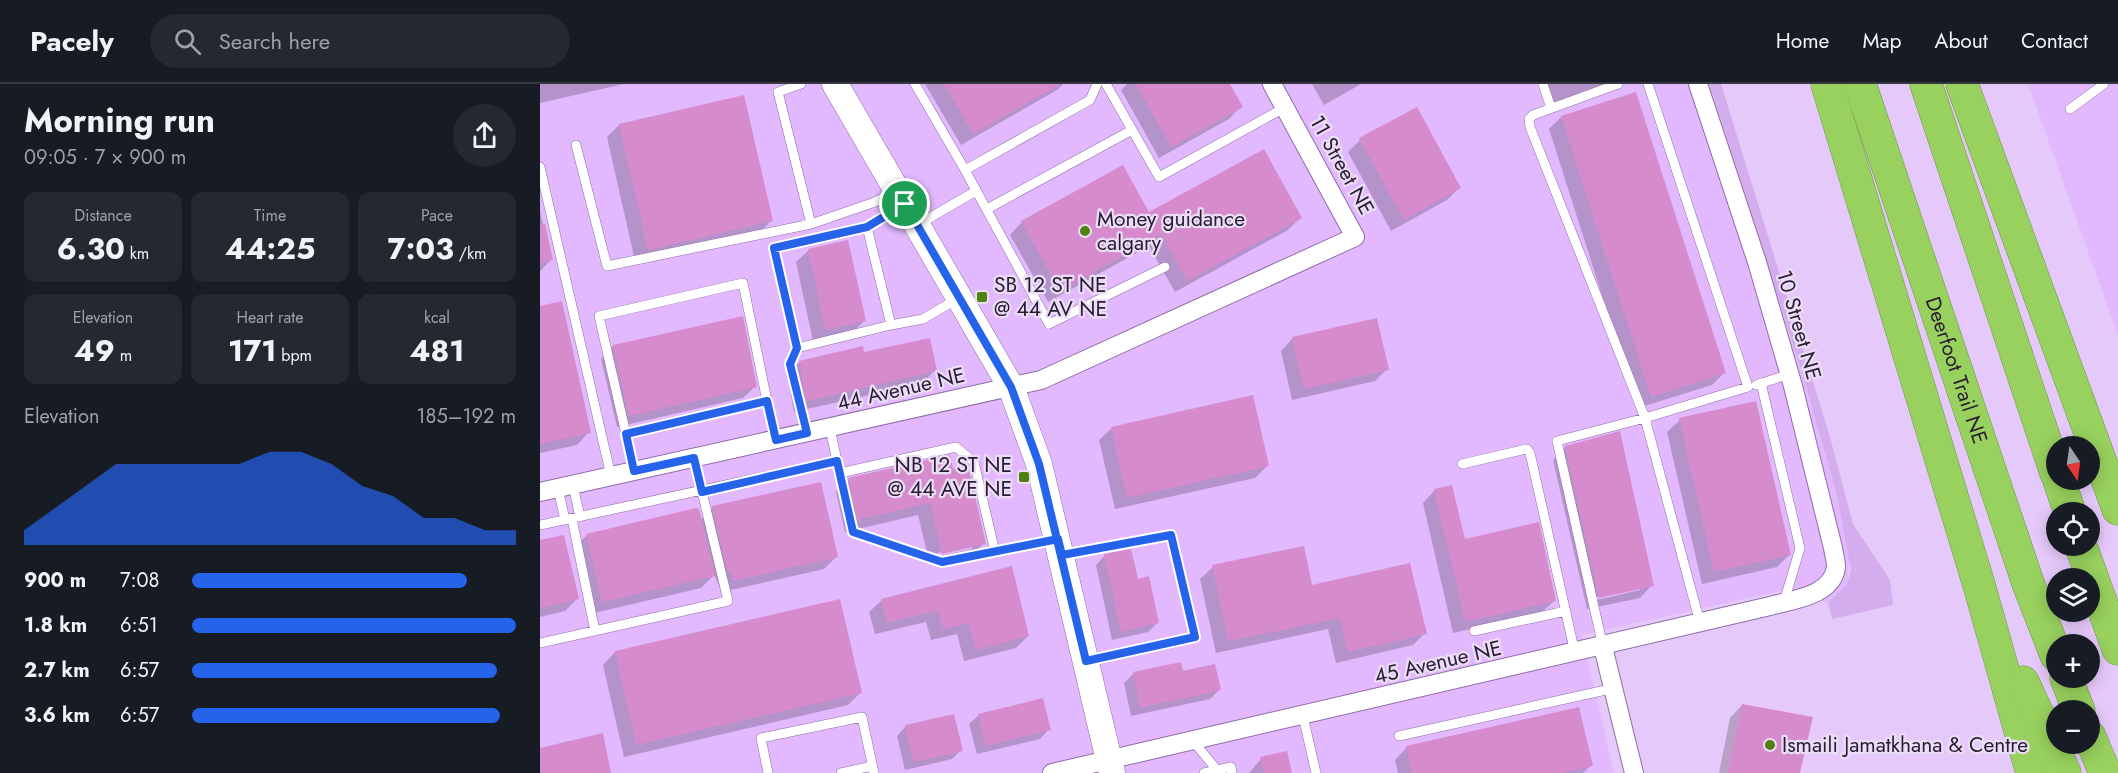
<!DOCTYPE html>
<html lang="en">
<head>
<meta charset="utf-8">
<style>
	:root { --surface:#171b24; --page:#242831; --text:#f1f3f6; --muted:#9ea1a6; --line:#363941; --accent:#2563eb }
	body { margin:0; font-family:Jost,sans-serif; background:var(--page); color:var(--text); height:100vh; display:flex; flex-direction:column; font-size:22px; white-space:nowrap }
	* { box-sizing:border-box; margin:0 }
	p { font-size:20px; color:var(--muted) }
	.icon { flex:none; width:33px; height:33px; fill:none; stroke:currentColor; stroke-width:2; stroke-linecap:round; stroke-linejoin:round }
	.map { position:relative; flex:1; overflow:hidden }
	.details { display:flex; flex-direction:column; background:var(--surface); width:540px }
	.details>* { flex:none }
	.needle { width:39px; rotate:167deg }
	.controls { position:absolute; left:1506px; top:352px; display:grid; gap:12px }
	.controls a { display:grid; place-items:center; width:54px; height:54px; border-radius:50%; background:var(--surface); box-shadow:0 3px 15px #0003; font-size:30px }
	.pin { position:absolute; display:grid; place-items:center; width:51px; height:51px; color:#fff; margin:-26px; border:3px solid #fff; border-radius:50%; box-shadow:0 2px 6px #0007 }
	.round { display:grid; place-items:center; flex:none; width:63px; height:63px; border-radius:32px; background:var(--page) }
	.summary { display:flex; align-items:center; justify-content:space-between; height:102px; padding:0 24px }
	h1 { font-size:33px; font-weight:700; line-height:45px }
	.figures { display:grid; grid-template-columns:repeat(3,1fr); gap:9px; height:102px; padding:6px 24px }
	.figures div { display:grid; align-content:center; border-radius:12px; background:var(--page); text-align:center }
	.figures b { font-size:30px; font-weight:700 }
	.figures small { font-size:16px; font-weight:400 }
	.figures p { font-size:16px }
	.chart { height:168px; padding:12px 24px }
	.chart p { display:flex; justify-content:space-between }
	.chart svg { width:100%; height:108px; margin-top:6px; fill:var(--accent); opacity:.7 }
	ul { padding:0 24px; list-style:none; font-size:20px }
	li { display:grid; grid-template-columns:96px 72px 1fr; align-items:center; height:45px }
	li i { height:15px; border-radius:8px; background:var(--accent) }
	header { display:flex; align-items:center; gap:36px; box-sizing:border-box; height:84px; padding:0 30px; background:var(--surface); border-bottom:2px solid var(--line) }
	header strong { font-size:28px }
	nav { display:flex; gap:33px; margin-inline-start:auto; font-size:21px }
	.search { width:420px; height:54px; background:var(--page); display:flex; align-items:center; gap:15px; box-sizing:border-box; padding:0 21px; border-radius:33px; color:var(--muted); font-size:22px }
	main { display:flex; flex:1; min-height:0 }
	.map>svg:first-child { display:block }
	.built { fill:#e2b8fe }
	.green { fill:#d3aded }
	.shadow { fill:#0003; fill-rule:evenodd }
	.building { fill:#d68bcd }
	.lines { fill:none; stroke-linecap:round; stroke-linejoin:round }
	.lane-casing { stroke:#8f6da6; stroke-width:10 }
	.street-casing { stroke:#8f6da6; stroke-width:20 }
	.secondary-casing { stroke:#8f6da6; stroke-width:27 }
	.highway-casing { stroke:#71914f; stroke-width:33 }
	.lane { stroke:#fff; stroke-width:9 }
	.street { stroke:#fff; stroke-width:18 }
	.secondary { stroke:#fff; stroke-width:26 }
	.highway { stroke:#98d15e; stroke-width:32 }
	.route-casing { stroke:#fff; stroke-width:12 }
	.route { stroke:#2563eb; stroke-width:8 }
	.poi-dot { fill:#51800e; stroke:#ebddf6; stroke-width:2 }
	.labels { text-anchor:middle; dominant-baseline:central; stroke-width:4.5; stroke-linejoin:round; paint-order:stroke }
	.street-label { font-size:21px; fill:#291b32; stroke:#ebddf6 }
	.poi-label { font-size:21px; fill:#291b32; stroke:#ebddf6; text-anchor:start }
</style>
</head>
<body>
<header>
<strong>Pacely</strong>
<div class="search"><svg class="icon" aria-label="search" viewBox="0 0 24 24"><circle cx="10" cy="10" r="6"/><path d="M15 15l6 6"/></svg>Search here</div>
<nav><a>Home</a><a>Map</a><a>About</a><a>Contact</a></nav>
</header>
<main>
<section class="details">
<div class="summary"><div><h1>Morning run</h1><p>09:05 · 7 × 900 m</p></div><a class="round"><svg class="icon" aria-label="share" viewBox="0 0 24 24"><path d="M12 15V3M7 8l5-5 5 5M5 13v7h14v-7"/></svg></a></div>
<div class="figures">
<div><p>Distance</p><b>6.30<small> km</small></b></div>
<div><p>Time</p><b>44:25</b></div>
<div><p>Pace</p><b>7:03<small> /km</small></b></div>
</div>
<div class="figures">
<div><p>Elevation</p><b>49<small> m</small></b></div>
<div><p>Heart rate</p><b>171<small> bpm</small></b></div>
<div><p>kcal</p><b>481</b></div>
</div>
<div class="chart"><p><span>Elevation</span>185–192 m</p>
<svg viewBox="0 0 160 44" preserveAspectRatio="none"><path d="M0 44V38L10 29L20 20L30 11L40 11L50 11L60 11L70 11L80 6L90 6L100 11L110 20L120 24L130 33L140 33L150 38L160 38V44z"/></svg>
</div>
<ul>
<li><b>900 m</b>7:08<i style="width:85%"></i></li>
<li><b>1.8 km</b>6:51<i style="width:100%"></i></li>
<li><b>2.7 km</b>6:57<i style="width:94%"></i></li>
<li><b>3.6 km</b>6:57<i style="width:95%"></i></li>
</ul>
</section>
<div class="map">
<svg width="1578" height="689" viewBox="0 0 1578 689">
	<rect width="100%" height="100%" fill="#e6c9fb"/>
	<!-- built -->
	<path class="built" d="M0 0H1169L1261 285 1296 407 1310 473 1307 500 1288 519 1253 504 1042 551 1074 689H0Z
		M1488 0H1578V251Z"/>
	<!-- green -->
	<path class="green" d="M1169 0H1181L1290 353 1313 440 1350 496 1353 521 1292 535 1288 519 1307 500 1311 486 1296 407 1261 285Z"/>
	<!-- shadow -->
	<path class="shadow" d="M0 0H84L0 19Z
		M385 0H523L517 6 421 61Z
		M587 0H689L701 22 689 35 619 74 581 6Z
		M772 0H821L784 21Z
		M1003 0H1071L1011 21Z
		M1021 33 1184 289 1172 301 1098 324 1009 45Z
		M79 41 231 137 219 149 95 177 67 53Z
		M820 56 919 104 907 116 851 147 808 68Z
		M0 127 11 176 0 187Z
		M608 130 760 134 748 146 635 208 609 162 508 218 470 151 482 138Z
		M269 166 324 237 312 249 273 257 256 178Z
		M0 224 49 348 37 361 0 369Z
		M202 233 216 302 203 314 77 343 61 275 73 262Z
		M753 254 847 285 835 297 752 316 741 267Z
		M323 270 395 286 383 299 254 328 247 290 260 278Z
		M1140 336 1249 471 1237 483 1162 500 1127 348Z
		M572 344 727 382 715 394 575 425 559 356Z
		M1026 363 1112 501 1100 514 1047 525 1013 376ZM1100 503V506L1052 517 1051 514Z
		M412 386 444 459 432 472 390 481 378 431 305 448 296 408 309 396ZM432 461V465L395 473 394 470Z
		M895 406 924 457 1015 516 1002 528 913 549 883 419Z
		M173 423 296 473 284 485 182 508 174 491 161 504 50 530 35 463 47 451 160 436Z
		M0 458 38 514 25 527 0 533Z
		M565 471 597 497 617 539 608 548 572 556 556 481Z
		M673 483 771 503 885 549 873 561 796 579 788 545 676 569 660 495Z
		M471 484 488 552 476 564 424 577 417 550 391 556 386 538 335 550 329 528 342 516Z
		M299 517 320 609 308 621 84 673 63 581 75 568Z
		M640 580 642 589 679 606 670 615 591 632 584 599 593 590Z
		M1202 621 1271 634 1259 689H1179L1190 634Z
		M439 631 509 645 500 655 437 670 429 640Z
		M366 642 421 666 412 675 365 686 357 652Z
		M867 663 1051 681 1043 689H858L855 676Z
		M746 669 751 689H709L721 675Z"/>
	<!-- building -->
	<path class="building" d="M404 0H521L433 50Z
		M596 0H690L703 23 631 63Z
		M1096 8 1186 289 1111 313 1021 32Z
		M204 11 233 137 108 166 79 40Z
		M877 23 921 104 864 136 819 54Z
		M724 65 762 134 647 197 622 150 520 207 481 137 583 81 609 128Z
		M5 140 13 176 0 179V141Z
		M308 156 326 237 285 246 268 165Z
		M22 217 51 349 0 360V222Z
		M203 232 217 303 89 332 73 261Z
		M837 234 849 286 764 305 752 253Z
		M390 254 397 287 266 317 259 277 323 262 324 268Z
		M713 311 729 382 587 414 571 343Z
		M1216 317 1251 471 1174 488 1139 334Z
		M1080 347 1114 502 1059 514 1025 362Z
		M410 371 413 385 428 382 446 460 402 470 390 419 317 436 308 394Z
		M281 398 298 473 194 497 192 488 188 489 172 422Z
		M912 401 925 455 999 438 1016 517 925 538 894 405Z
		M156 424 159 425 175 492 62 518 46 450Z
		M24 451 39 515 0 524V456Z
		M764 462 772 501 870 479 887 550 808 568 800 534 688 557 672 481Z
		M591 465 598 495 609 492 619 539 581 548 564 470Z
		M472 482 489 552 436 566 429 539 403 545 398 526 347 539 341 515Z
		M300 515 322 609 96 661 75 567Z
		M641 578 643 587 675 580 681 606 600 624 593 588Z
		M503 614 511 646 446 662 438 630Z
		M1202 620 1273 633 1260 689H1188Z
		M1039 623 1053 682 1021 689H872L866 662Z
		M414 630 423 667 374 678 365 641Z
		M63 649 71 689H0V664Z
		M747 667 752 689H724L720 673Z"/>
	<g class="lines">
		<!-- lane casing -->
		<g class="lane-casing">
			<path id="lane" d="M261 0 238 8 271 140 335 118 356 107
				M375 0 425 86
				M557 0 550 16 425 86 509 240 625 183
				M566 0 619 93 744 24
				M1003 0 1011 24
				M1078 0 993 31 989 35 990 43 1105 334 1160 539
				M1530 25 1564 0
				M36 61 67 182 271 140
				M0 83 71 392
				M363 121 327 143 351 241 383 235 417 215
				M447 125 592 46
				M379 140 436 107
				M327 143 234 164 257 264 351 241
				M257 264 250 280 267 349
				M1221 299 1260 464 1244 518
				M1216 301 1250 290
				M86 350 59 232 203 199 227 317
				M297 377 313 448 402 478 515 455
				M922 380 987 365 990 369 1035 569
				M94 387 86 350 227 317 236 356
				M300 389 416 363 434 378 455 468
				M33 401 40 433
				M18 404 25 436
				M32 435 55 547
				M0 441 297 377 290 344
				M522 471 631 451 655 553 546 577
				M934 547 1026 527
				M0 559 188 517 154 374
				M1063 563 1017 357 1105 334 1208 303 1108 0
				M763 632 776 689
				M859 652 1075 604
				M653 657 677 686
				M228 689 221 654 322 633 334 689
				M301 689 332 682
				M664 689 691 683 692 689"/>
		</g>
		<!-- street casing -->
		<g class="street-casing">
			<path id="street" d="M0 408 501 296 815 153 732 0
				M1063 563 1094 689
				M512 689 1230 522C1251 516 1293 512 1296 483 1296 477 1294 470 1293 464L1253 302 1217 178 1158 0"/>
		</g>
		<!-- secondary casing -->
		<g class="secondary-casing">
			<path id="secondary" d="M295 0 471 303 499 380 572 689"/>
		</g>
		<!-- highway casing -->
		<g class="highway-casing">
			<g id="highway">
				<path d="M1287 0 1439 501 1492 689"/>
				<path id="s1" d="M1320 0 1488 499 1516 571"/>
				<path d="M1386 0 1516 389"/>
				<path d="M1422 0 1578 425"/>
				<path d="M1519 396 1530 429"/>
				<path d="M1541 462 1578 565"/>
				<path d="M1526 594 1539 627"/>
				<path d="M1483 598 1525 689"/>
				<path d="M1550 653 1565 689"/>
			</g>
		</g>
		<!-- lane -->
		<use href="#lane" class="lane"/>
		<!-- street -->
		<use href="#street" class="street"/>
		<!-- secondary -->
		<use href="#secondary" class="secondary"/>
		<!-- highway -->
		<use href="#highway" class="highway"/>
	</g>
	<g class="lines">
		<!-- route casing -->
		<g class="route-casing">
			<path id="route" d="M365 120 327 143 234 164 257 264 250 280 267 349 236 356 227 317 86 350 94 387 154 374 162 408 297 377 313 448 402 478 518 455 522 471 631 451 655 553 546 577 499 380 471 303 365 120"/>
		</g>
		<!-- route -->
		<use href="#route" class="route"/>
	</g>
	<!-- markers -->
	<g class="poi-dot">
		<circle cx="545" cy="147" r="6"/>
		<rect x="436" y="207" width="12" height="12" rx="3"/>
		<rect x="478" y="387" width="12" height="12" rx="3"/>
		<circle cx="1230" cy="661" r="6"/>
	</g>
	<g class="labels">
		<!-- street labels -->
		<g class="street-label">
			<text transform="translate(802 81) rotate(61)">11 Street NE</text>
			<text transform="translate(1259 241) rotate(74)">10 Street NE</text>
			<text stroke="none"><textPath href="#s1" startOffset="302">Deerfoot Trail NE</textPath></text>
			<text transform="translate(361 305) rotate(-13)">44 Avenue NE</text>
			<text transform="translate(898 578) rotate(-13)">45 Avenue NE</text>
		</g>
		<!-- poi labels -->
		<g class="poi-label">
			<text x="557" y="135">Money guidance<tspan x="557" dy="24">calgary</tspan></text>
			<text x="454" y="201">SB 12 ST NE<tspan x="454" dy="24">@ 44 AV NE</tspan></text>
			<text x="472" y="381" text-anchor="end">NB 12 ST NE<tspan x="472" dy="24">@ 44 AVE NE</tspan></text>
			<text x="1242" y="661">Ismaili Jamatkhana &amp; Centre</text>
		</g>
	</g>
</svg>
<div class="controls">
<a><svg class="needle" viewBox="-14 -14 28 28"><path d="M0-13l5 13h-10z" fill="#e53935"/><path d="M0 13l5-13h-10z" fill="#9ea1a6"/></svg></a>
<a><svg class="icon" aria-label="locate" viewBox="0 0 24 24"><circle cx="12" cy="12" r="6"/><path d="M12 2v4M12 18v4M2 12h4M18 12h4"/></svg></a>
<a><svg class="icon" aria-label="layers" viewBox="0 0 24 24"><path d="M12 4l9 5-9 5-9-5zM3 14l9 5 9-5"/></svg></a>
<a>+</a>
<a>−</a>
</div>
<div class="pin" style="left:365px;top:120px;background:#1e9e55"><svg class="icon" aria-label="arrive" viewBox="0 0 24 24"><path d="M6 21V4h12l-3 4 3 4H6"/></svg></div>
</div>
</main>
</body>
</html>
